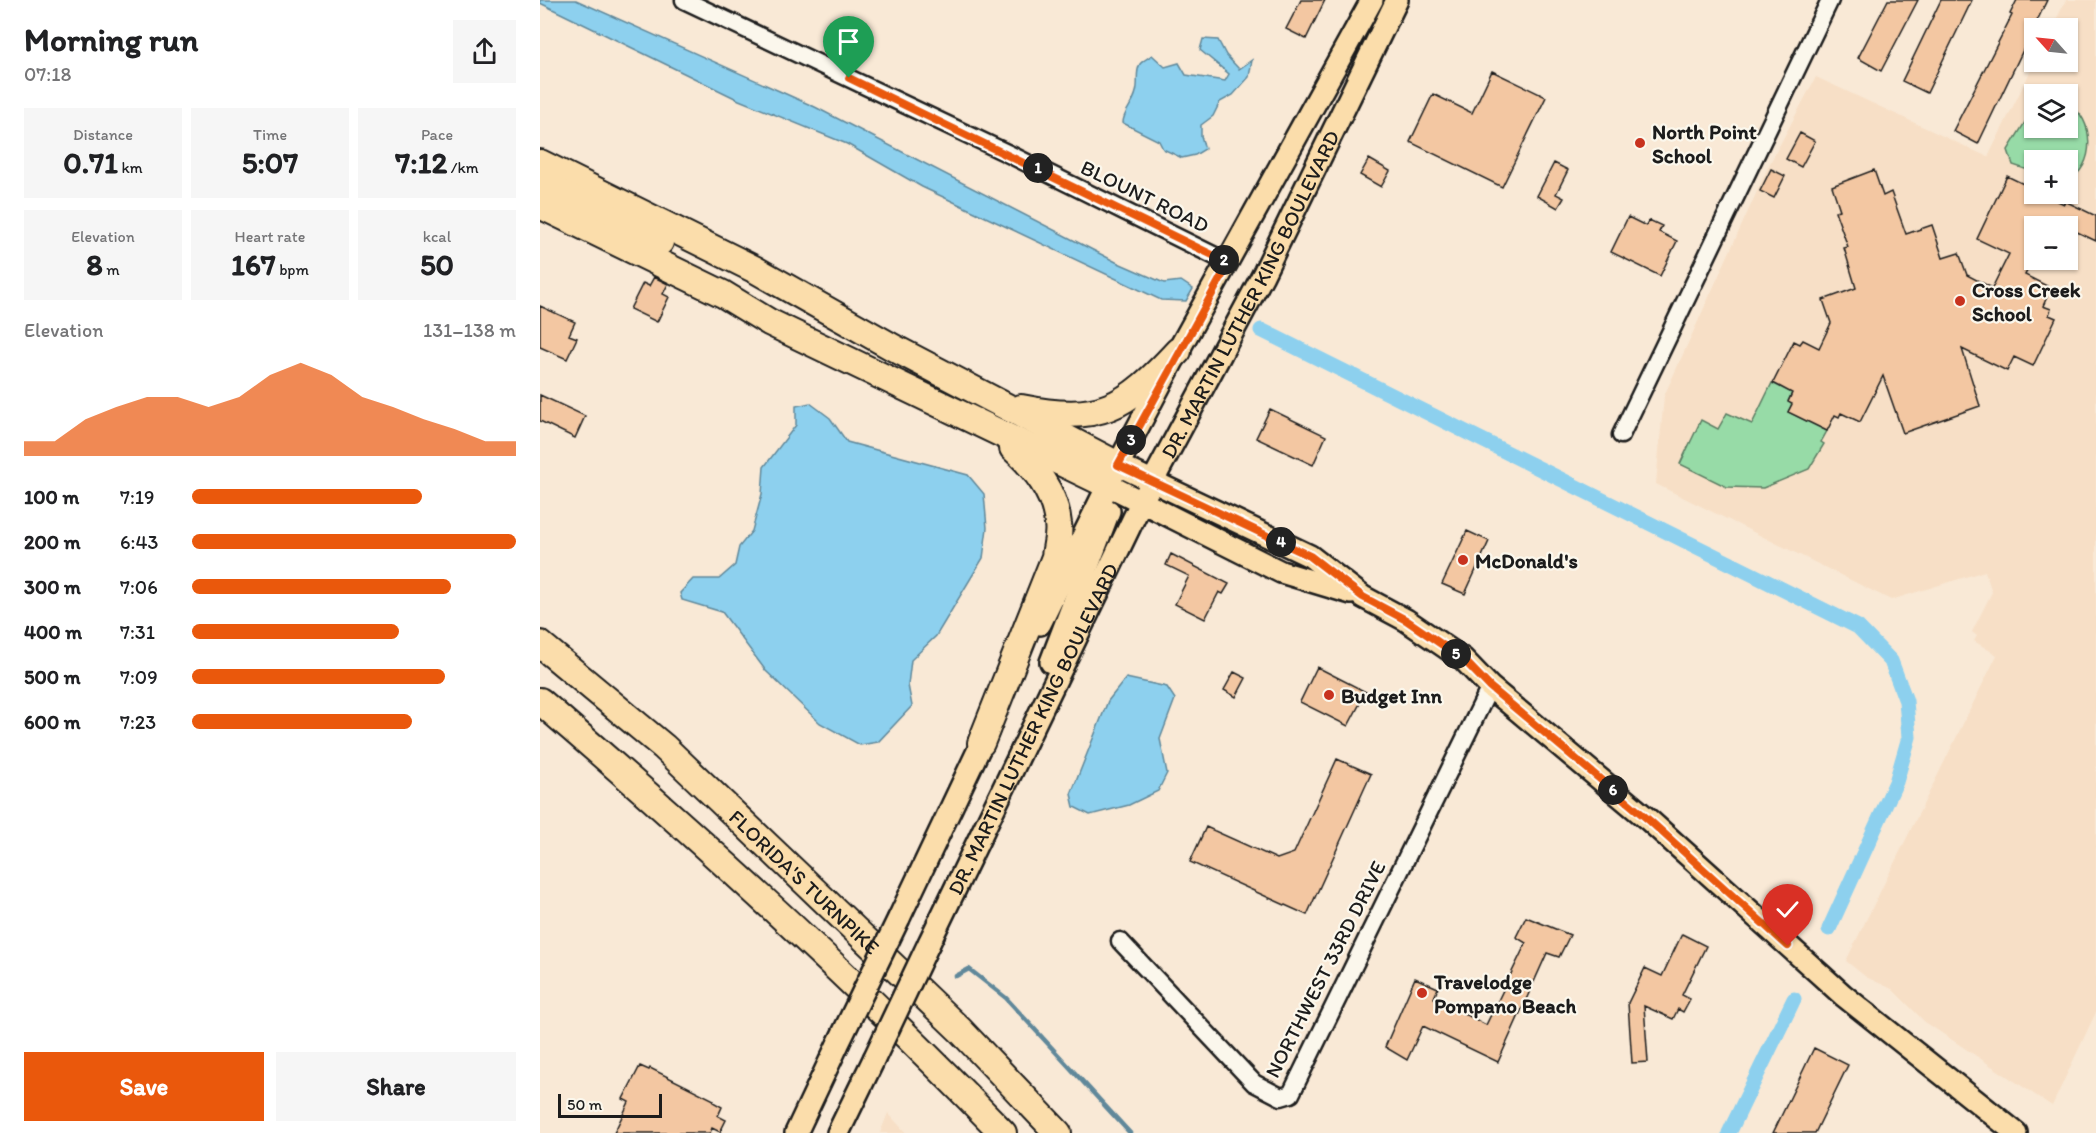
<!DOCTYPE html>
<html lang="en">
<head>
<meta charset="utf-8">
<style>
	:root { --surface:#fff; --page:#f6f6f6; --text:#202124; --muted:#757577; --accent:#ea580c }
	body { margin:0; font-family:Itim,sans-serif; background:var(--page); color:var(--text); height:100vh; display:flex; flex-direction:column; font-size:22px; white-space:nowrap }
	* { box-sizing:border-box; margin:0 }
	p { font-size:20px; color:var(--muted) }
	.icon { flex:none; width:33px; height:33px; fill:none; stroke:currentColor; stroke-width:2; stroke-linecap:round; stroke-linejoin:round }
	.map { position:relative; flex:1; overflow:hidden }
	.drawer { display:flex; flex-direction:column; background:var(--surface); width:540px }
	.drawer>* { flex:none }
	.needle { width:39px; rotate:297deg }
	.controls { position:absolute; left:1484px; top:18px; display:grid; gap:12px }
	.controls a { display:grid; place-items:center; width:54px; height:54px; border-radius:0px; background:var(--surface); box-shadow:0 2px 4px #0004; font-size:30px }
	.scale { position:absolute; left:18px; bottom:15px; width:104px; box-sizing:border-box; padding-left:6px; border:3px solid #1c1c1c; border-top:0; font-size:16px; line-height:21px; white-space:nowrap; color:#1c1c1c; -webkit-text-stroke:4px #fbf7ec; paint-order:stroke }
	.pin { position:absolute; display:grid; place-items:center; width:51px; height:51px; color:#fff; margin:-62px -26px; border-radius:50% 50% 50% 0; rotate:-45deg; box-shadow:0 0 6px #0007 }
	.pin .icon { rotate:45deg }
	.km { position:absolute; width:30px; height:30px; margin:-15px; border-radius:50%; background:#222; color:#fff; font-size:16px; line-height:30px; text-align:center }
	.round { display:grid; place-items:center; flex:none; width:63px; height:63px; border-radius:0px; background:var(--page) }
	.summary { display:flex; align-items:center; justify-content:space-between; height:102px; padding:0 24px }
	h1 { font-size:33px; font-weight:800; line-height:45px }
	.figures { display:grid; grid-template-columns:repeat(3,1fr); gap:9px; height:102px; padding:6px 24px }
	.figures div { display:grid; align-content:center; border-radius:0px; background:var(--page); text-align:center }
	.figures b { font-size:30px; font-weight:800 }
	.figures small { font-size:16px; font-weight:400 }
	.figures p { font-size:16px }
	.chart { height:168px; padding:12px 24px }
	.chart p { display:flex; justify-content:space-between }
	.chart svg { width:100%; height:108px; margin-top:6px; fill:var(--accent); opacity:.7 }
	.primary-button { display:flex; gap:12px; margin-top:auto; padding:12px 24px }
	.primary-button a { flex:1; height:69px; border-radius:0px; background:var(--accent); color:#fff; font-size:24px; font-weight:800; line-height:69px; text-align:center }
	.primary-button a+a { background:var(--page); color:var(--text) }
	ul { padding:0 24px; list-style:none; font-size:20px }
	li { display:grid; grid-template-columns:96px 72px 1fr; align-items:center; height:45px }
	li i { height:15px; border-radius:8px; background:var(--accent) }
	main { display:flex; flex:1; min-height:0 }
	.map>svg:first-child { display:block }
	.built { fill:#f7dfc6; fill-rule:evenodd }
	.green { fill:#97dba7; stroke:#5a7c62; stroke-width:1.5 }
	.water { fill:#8dd0ee; stroke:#60889a; stroke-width:1.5 }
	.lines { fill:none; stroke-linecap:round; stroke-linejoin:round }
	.stream { stroke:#60889a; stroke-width:4.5 }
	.canal { stroke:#8dd0ee; stroke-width:15 }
	.building { fill:#f3c7a2; stroke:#1c1c1c; stroke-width:1.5 }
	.minor-casing { stroke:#1c1c1c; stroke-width:21 }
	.major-casing { stroke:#1c1c1c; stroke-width:26 }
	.highway-casing { stroke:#1c1c1c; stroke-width:30 }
	.minor { stroke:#fbf7ec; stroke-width:16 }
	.major { stroke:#fbddab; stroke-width:21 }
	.highway { stroke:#fbddab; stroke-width:26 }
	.major-bridge-casing { stroke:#1c1c1c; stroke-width:26; stroke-linecap:butt }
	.major-bridge { stroke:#fbddab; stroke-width:21 }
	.route-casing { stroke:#fff; stroke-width:12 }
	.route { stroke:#ea580c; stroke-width:8 }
	.poi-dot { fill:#c8321e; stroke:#fbf7ec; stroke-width:2 }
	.labels { text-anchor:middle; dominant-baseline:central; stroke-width:4.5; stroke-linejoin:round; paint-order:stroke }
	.poi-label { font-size:21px; font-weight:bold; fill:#1c1c1c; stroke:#fbf7ec; text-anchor:start }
	.street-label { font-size:21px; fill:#1c1c1c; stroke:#fbf7ec }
</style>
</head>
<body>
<main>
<section class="drawer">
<div class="summary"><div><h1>Morning run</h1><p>07:18</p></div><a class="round"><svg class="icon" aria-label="share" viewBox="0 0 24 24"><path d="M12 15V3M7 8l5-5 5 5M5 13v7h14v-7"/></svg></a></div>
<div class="figures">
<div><p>Distance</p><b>0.71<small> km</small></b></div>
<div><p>Time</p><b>5:07</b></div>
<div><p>Pace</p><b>7:12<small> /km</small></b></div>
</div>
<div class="figures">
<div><p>Elevation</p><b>8<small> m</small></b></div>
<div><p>Heart rate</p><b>167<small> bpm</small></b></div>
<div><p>kcal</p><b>50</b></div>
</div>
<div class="chart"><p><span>Elevation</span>131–138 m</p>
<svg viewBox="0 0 160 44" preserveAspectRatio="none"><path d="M0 44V38L10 38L20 29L30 24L40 20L50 20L60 24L70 20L80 11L90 6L100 11L110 20L120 24L130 29L140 33L150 38L160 38V44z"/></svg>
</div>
<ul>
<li><b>100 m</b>7:19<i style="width:71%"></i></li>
<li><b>200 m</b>6:43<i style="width:100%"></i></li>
<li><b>300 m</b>7:06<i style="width:80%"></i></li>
<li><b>400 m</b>7:31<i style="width:64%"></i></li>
<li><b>500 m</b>7:09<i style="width:78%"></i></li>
<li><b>600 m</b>7:23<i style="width:68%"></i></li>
</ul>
<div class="primary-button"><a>Save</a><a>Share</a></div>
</section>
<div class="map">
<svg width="1556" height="1133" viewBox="0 0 1556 1133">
	<rect width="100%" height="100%" fill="#f9e9d6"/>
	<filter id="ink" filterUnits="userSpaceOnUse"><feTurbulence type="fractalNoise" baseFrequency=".0167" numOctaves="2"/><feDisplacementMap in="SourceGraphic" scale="12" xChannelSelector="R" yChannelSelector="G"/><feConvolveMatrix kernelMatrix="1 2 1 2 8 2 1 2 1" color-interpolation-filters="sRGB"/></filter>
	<g filter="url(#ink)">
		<!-- built -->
		<path class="built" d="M1526 0H1556V1012L1512 1106 1385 1022 1352 989 1326 977 1306 961 1457 655 1434 641 1437 636 1432 632 1452 592 1445 571 1351 600 1116 484 1124 396 1230 163 1276 77 1448 157 1495 62H1527V28H1512ZM1494 94H1527V128H1494ZM1494 160H1527V194H1494ZM1494 226H1527V260H1494Z
			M348 1113 366 1133H340Z"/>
		<!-- green -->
		<path class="green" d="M1527 104C1556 116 1556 170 1527 180V160H1494V172L1473 165 1468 150 1490 114 1494 112V128H1527Z
			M1232 383 1252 393 1248 401 1252 404 1248 412 1287 431 1281 442 1284 444 1269 469 1223 488 1187 487 1140 464 1161 420 1178 429 1187 413 1212 424Z"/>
		<!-- water -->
		<path class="water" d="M0 0H36L275 107 576 262 624 283 641 281 653 289 646 301 621 300 382 187 307 144 199 100 0 3Z
			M663 39 678 40 686 55 699 69 712 60 709 77 693 95 680 102 673 116 661 125V136L665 149 655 155 642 158 623 149 619 141 583 123C583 112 594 103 596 92 599 83 595 72 600 64 602 61 610 57 612 55L625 67 639 63 646 75 685 81 689 74 660 50Z
			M270 403 290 418 307 442 428 475 444 494 447 528 443 558 396 636 371 660 368 685 372 706 338 742 320 745 280 723 226 671 182 612 142 600 140 593 153 579H179L195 565 199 547 212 531 222 494 224 467 256 425V406Z
			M586 678 627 687 635 699 620 739 627 773 618 791 589 805 550 815 534 807 531 794 568 701Z"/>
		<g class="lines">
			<!-- stream -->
			<path class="stream" d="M416 976 429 969 466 998 590 1133"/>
			<!-- canal -->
			<path class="canal" d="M721 330 1318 627 1351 661 1366 701 1369 737 1356 782 1289 929
				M1189 1133 1254 999"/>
		</g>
		<!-- building -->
		<path class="building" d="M761 0H785L766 39 746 29Z
			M1348 0H1378L1341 71 1318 58Z
			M1401 0H1432L1387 93 1362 81Z
			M1477 0H1507L1438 144 1413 131 1472 15 1470 14Z
			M952 71 1006 97 962 187 870 142 893 94 932 113Z
			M1260 133 1275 141 1261 167 1246 159Z
			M829 159 850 171 841 187 820 175Z
			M1014 163 1028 170 1016 194 1024 198 1018 208 997 196Z
			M1231 169 1245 176 1234 198 1220 191Z
			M1334 170 1343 196 1351 192 1366 234 1392 225 1403 258 1419 253 1427 275 1452 288 1469 254 1437 239 1467 176 1494 189V194H1503L1524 204 1525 201 1556 216V241L1512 220 1509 226H1494V257L1485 275 1507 286 1502 295 1507 297 1503 306 1511 309 1509 315 1516 318 1493 366 1474 357 1467 371 1422 349 1440 406 1363 433 1343 376 1320 422 1301 413 1299 417 1295 415 1287 431 1248 412 1252 404 1248 402 1252 393 1233 383 1254 341 1260 344 1263 340 1279 348 1291 323 1283 300 1316 288 1304 248 1308 247 1295 211 1300 210 1292 186Z
			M1088 217 1106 226 1109 220 1122 226 1119 232 1137 241 1120 276 1071 252Z
			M114 277 128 284 123 294 129 297 117 322 90 309 103 283 109 286Z
			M0 306 35 322 29 335 37 338 27 359 0 347Z
			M0 395 45 416 35 438 0 421Z
			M730 409 786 436 773 465 716 438Z
			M927 531 949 541 925 594 902 584Z
			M631 554 689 584 683 594 679 592 665 619 635 604 649 576 626 565Z
			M777 667 826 692 808 726 760 702Z
			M694 672 706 678 696 697 684 690Z
			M797 759 831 774 767 915 650 862 666 827 737 859 754 853Z
			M986 917 1030 935 1019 957 1007 953 958 1062 883 1026 867 1060 845 1047 875 978 898 988 894 998 946 1025 986 943 976 937Z
			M1142 934 1166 946 1142 995 1150 999 1143 1012 1138 1009 1133 1019 1104 1006 1108 1062 1092 1063 1088 1003 1105 968 1122 976Z
			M1274 1048 1308 1065 1275 1133H1233Z
			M100 1066 109 1070 110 1068 174 1100 173 1102 182 1107 178 1116 186 1120 180 1132 172 1128 170 1133H74L89 1102 83 1099Z"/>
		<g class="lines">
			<!-- minor casing -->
			<g class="minor-casing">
				<path id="minor" d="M144 0 471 155 689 263
					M1081 435 1290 0
					M580 941 714 1083 741 1097 751 1094 950 687"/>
			</g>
			<!-- major casing -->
			<g class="major-casing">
				<g id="major">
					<path d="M578 465 770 556 823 597 866 620 923 659 950 687 1110 821 1303 995 1476 1133"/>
					<path d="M568 485 741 572 811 593"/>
					<path d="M500 624 578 465 638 351 832 0"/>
					<path d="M511 662 569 511"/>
					<path d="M359 918 448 730"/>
					<path id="s1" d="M389 943 601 503 723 275 857 0"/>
					<path d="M256 1133 298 1044"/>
					<path d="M298 1133 334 1059"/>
				</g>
			</g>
			<!-- highway casing -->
			<g class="highway-casing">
				<g id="highway">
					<path d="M0 163 216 270 354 348 578 465"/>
					<path d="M0 183 120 242"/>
					<path d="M0 205 183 294 229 322 568 485"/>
					<path d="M481 408C560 424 585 408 638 351"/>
					<path id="s2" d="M0 644 124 747 420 1030 518 1133"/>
					<path d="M0 701C161 839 316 981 463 1133"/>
					<path d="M441 743 515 557C516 546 520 534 518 524 515 492 495 468 473 448"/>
				</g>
			</g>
			<!-- minor -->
			<use href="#minor" class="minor"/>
			<!-- major -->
			<use href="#major" class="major"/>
			<!-- highway -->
			<use href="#highway" class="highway"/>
			<!-- major-bridge casing -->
			<g class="major-bridge-casing">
				<path id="major-bridge" d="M298 1044 359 918
					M334 1059 389 943"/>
			</g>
			<!-- major-bridge -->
			<use href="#major-bridge" class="major-bridge"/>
		</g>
	</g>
	<g class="lines" filter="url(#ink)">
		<!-- route casing -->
		<g class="route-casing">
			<path id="route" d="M309 78 689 263 578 465 770 556 823 597 866 620 923 659 950 687 1110 821 1248 946"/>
		</g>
		<!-- route -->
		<use href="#route" class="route"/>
	</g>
	<!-- markers -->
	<g class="poi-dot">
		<circle cx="1100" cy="143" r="6"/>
		<circle cx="1420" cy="301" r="6"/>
		<circle cx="923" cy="560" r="6"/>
		<circle cx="789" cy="695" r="6"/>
		<circle cx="882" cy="993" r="6"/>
	</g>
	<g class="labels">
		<!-- poi labels -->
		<g class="poi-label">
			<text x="1112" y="131">North Point<tspan x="1112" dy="24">School</tspan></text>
			<text x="1432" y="289">Cross Creek<tspan x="1432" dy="24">School</tspan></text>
			<text x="935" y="560">McDonald's</text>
			<text x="801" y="695">Budget Inn</text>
			<text x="894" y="981">Travelodge<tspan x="894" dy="24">Pompano Beach</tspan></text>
		</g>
		<!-- street labels -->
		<g class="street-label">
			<text transform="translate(605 196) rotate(26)">BLOUNT ROAD</text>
			<text stroke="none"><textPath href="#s1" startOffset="724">DR. MARTIN LUTHER KING BOULEVARD</textPath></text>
			<text stroke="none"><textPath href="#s1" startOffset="238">DR. MARTIN LUTHER KING BOULEVARD</textPath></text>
			<text stroke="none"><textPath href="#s2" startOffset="356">FLORIDA'S TURNPIKE</textPath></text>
			<text transform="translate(785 969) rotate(-63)">NORTHWEST 33RD DRIVE</text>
		</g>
	</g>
</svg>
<div class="controls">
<a><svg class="needle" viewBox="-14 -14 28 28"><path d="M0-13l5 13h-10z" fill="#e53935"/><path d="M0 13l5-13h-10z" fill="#757577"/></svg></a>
<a><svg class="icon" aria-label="layers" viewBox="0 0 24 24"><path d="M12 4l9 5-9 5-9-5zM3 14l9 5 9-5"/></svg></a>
<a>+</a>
<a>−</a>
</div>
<div class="scale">50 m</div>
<div class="pin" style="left:309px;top:78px;background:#1e9e55"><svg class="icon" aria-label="arrive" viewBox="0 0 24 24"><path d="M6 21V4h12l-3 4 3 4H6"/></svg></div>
<div class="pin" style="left:1248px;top:946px;background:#d93025"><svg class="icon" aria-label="check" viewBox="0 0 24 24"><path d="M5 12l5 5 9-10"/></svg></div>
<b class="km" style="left:498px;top:168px">1</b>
<b class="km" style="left:684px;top:260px">2</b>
<b class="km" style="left:591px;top:440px">3</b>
<b class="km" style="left:741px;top:542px">4</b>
<b class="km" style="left:916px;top:654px">5</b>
<b class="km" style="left:1073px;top:790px">6</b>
</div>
</main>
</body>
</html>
